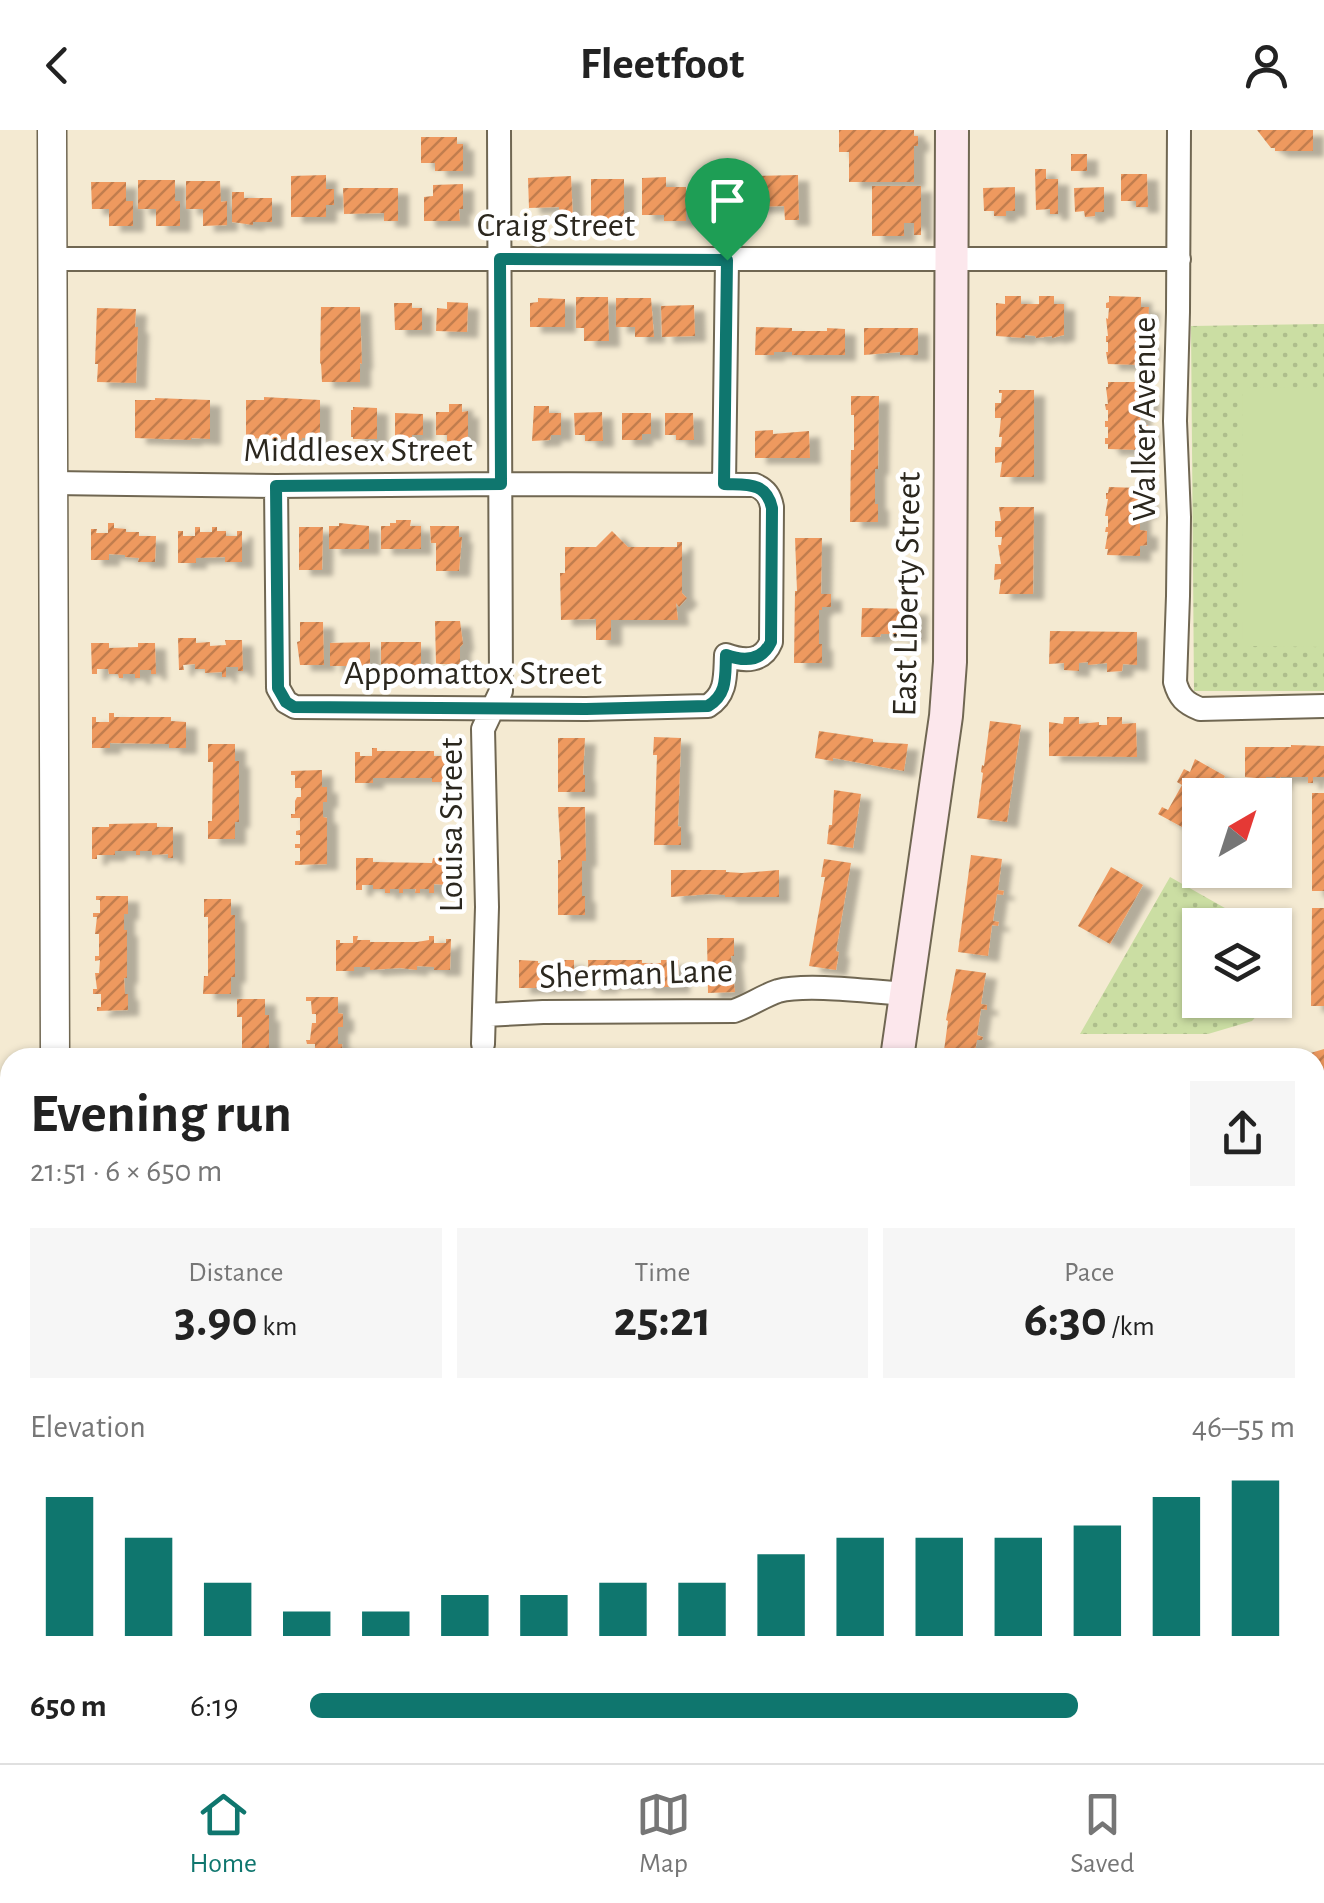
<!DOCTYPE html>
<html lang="en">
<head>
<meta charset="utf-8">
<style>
	:root { --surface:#fff; --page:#f6f6f6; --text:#222; --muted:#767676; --line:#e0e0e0; --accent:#0f766e }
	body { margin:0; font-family:"Alegreya Sans",sans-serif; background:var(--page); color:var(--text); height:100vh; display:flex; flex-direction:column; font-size:38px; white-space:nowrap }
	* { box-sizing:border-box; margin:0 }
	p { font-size:32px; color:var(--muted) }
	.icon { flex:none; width:55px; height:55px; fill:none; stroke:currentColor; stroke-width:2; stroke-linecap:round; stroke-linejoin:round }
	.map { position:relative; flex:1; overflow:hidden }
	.sheet { position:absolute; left:0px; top:918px; width:1325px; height:718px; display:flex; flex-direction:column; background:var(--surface); border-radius:30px 30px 0 0; box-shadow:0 2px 8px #0004 }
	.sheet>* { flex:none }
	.needle { width:65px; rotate:39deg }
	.fabs { position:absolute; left:1182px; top:648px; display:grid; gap:20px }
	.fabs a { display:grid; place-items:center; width:110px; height:110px; border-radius:0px; background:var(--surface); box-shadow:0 2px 8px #0004; font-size:50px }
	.pin { position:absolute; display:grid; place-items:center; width:85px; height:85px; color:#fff; margin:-102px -42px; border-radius:50% 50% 50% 0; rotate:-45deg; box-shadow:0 0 10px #0007 }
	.pin .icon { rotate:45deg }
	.round { display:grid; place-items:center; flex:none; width:105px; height:105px; border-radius:0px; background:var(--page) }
	.overview { display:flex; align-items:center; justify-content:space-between; height:170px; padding:0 30px }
	h1 { font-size:55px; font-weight:600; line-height:75px }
	.metrics { display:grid; grid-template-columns:repeat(3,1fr); gap:15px; height:170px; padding:10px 30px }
	.metrics div { display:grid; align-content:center; border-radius:0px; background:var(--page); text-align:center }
	.metrics b { font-size:50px; font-weight:600 }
	.metrics small { font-size:28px; font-weight:400 }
	.metrics p { font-size:28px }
	.chart { height:280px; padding:20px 30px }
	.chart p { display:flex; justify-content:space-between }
	.chart svg { width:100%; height:180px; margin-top:10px; stroke:var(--accent); stroke-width:6 }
	ul { padding:0 30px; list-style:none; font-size:32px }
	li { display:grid; grid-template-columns:160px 120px 1fr; align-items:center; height:75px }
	li i { height:25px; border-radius:12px; background:var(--accent) }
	header { display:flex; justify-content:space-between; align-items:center; height:130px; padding:0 30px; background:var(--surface); font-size:45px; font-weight:600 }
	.dock { display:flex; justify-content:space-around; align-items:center; height:140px; border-top:2px solid var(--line); background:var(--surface); font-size:28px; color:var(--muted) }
	.dock a { display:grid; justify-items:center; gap:5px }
	.dock .current { color:var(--accent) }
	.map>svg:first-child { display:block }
	.park { fill:url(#park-dots) }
	.garden { fill:#cbdea3 }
	.building { fill:url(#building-hatch); filter:url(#shadow) }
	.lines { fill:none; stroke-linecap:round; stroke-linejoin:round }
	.minor-casing { stroke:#706752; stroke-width:26 }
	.tertiary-casing { stroke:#706752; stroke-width:31 }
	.secondary-casing { stroke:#706752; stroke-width:36 }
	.minor { stroke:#fff; stroke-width:22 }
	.tertiary { stroke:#fff; stroke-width:28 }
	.secondary { stroke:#fce7ec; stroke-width:32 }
	.rail-casing { stroke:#8d8676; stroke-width:10 }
	.rail { stroke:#fff; stroke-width:6; stroke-dasharray:19; stroke-linecap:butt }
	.route-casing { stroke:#fff; stroke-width:20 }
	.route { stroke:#0f766e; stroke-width:12 }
	.labels { text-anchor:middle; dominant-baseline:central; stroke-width:9; stroke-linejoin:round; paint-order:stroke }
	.street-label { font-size:35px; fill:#2b271e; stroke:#fff }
</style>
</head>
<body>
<header><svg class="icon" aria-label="back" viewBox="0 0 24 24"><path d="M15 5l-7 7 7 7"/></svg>Fleetfoot<svg class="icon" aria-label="person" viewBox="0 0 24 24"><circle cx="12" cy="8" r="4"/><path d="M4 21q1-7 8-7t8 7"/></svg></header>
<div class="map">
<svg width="1324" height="1633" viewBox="0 0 1324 1633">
	<defs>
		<pattern id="park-dots" width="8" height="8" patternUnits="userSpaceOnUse" patternTransform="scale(2.5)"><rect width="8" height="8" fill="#cbdea3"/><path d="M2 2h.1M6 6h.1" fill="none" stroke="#aebe8c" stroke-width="1.8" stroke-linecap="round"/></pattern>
		<pattern id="building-hatch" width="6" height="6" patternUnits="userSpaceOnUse" patternTransform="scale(2.5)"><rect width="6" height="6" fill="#ee995f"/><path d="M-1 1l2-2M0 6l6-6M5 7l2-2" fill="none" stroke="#c17d4e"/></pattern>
		<filter id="shadow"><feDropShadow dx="11" dy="6" stdDeviation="2.5" flood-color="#0004"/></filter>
	</defs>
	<rect width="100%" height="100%" fill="#f4ead2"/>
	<!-- park -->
	<path class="park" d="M1324 194V561H1194L1191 196Z
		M1170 747 1255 795H1200V870H1259V883L1252 891 1208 904H1080Z"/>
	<!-- garden -->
	<path class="garden" d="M1243 257 1324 258V517L1242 516Z"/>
	<!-- building -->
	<path class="building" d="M839 0H914V6H918V16H914V52H849V22H839Z
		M1257 0H1313V21H1275V18H1271Z
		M421 7H457V14H463V41H435V33H421Z
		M1071 24H1087V41H1071Z
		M1035 39H1046V49H1058V84H1050V79L1036 80Z
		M1121 44H1147L1148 77H1136V71H1121Z
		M326 45V59H334V75H326V87H291V46Z
		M798 45 799 90H785L784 76 755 77 754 46Z
		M571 46 573 90H559V77L529 78 528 48Z
		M666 47V57H686V91H664V85H642V48Z
		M591 49H624V91H591Z
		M138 50H175V71H180V96H156V79H138Z
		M186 51H220L221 72 227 71V95L203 96V79H186Z
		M712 51V56H743L744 87H699V52Z
		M91 52H126V71H133V96H109V79H92Z
		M463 54V79H459L460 91H424V67L433 66V55Z
		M872 56H921V105H914V93H904V106H872Z
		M1015 57V81H1006V86H994V81H984L983 58Z
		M1104 57V82H1095V86L1085 87 1084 81 1075 82 1074 58Z
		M343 58H398V91H384V83L344 84Z
		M232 62H244V68H272V92H253V95L232 92Z
		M1005 166H1021V174H1039V166H1054V174H1064V205L1052 208V206L1036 208 1035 206 1025 205V208L996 206V173L1005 174Z
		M1109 166 1141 167V177H1149L1148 192H1141V210H1148V225L1140 226 1141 235 1108 234 1106 222H1108V212H1106V206H1108L1106 188 1108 189 1109 178H1106V173L1109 172Z
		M576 167H608L609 211H584V198H576Z
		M538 168 565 169V197H530V173L538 172Z
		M616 168H651L654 207H635V197H616Z
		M447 172 468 173 467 202 436 201 437 178 447 179Z
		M394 173H412V178H422V200H395Z
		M694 175 695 206 662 207 661 176Z
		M321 177H360L362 234 360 233V252H322L321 233 320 234Z
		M97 178 136 179 135 197H138L136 253 97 252 98 234H95Z
		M756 197 792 198V201H827V198L845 199V225H792V222H774V225H755Z
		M864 198H918V225H900V222L864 225Z
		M1108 252H1140V262H1148V277H1141L1140 295H1148V310H1140V320L1108 319V314H1105V308H1108V297H1105V291H1108V280H1106L1105 274H1108L1106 257H1108Z
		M999 260H1034V347H1000L1002 332 995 333V317H1001L1002 307H999L1001 288H995V273H1001L1002 263H999Z
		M851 266H879L878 339H875V374H878V392H850L851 320H854V285H851Z
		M264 267 320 270V308H302V310L246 308V270H264Z
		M155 268 210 270V309L191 308V310L135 308V270H155Z
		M449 274H462V282L468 281V311H447V305H436V282H449Z
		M534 276H549V283H561V305H551L550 310 532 311Z
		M353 277 377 278V309H353V307H351V280H353Z
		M602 282 603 311H585V305H575L574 283Z
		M395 283 423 284V305H412V311H395Z
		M622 283H651V304H642V310H622Z
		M665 283H693L694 310H676V305H665Z
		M773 300V304L809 301 810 328H755V301Z
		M1109 357 1140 358V367L1147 368V382L1140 383V400L1147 401V415L1140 416V426L1107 425 1108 419H1105L1108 402H1105L1106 397H1108V386H1105L1108 369H1106V363H1108Z
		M999 377H1034L1033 464H999L1001 449 994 450 995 434H1001L998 415H1001L1002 407H995V391H1001Z
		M396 390H411L410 396H421V419H381V396H390V393H396Z
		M108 393H114V398L126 399V402H139V406H156L155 432H138L139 428 125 427V425L109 424V430H91V399H97L96 403H108Z
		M339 393 369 396V419H329V396H339Z
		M430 396H459V407H462L459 441H436V413H431Z
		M195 397H200V402H212V397H217V401H226V406H237V401H242V432H225V427L196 428V433H178V401H183V406H195Z
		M299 397H323L322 440H299Z
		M612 401 628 417H677V412H682V463L687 468 679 477 676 473 678 490H611V510H596V489L561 490 560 443H565V417H596Z
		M795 408H822L821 464H831V477H822V480H819V514H822V533H794L795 461H797Z
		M862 478 917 479 916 507H898V504H881L880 507H861Z
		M435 491H460L463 514 460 517V534H436Z
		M300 492H323L324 535H300L297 512 300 511Z
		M1050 501 1137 502V535L1123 534 1122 541 1107 542V533L1088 535V532L1079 533V541L1064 540V533L1049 534Z
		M178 508H196V513L210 512V516L226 515 225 510H242L243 541H238V537H226V547H222V542L205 543V539H195V534L183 535 184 540H179Z
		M370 512V536L346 539V536H330V513Z
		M381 512H421V536H381Z
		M91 513H109V518L138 517V513H155L156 544H151V540H140V548H135V544H123V548H119L118 544H109L108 539H97V544H92Z
		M109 583H114V587H171V591L186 592V618H169V614L110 613V618H92V587H96V592H109Z
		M1064 587H1079V594L1099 592V595H1107V587H1122V594L1136 593 1137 627 1049 626V592L1063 594Z
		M990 591 1021 595 1007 692 977 688 983 643 981 642 982 635 984 636Z
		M819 601 873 609V612L908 614 904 641 833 628V631L815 628Z
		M654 607 681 608 678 696 681 697V715H654L657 625H653Z
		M558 608H585L583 645H585V662H558Z
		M208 614H235V631H239V692H235V709H208V691H212L213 632H208Z
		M1291 615 1324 616V647H1313V653H1308V647H1280L1281 653H1276V647H1266V649L1245 647V617H1291Z
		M372 618H377V621H434V626H450V652H432V648H373V653H355V622H360V626H372Z
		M1195 629 1225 646 1214 665H1200V690L1193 703 1158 684 1162 677 1168 680 1182 655 1177 652 1184 639 1190 642Z
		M322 640V657H327V672H323V687L327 688V734L295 735V731H300V718H295V714H300V705H296V701L300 700V688H291V684H295V671L297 667H301V658H295V645H291V641Z
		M834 660 861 664 853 718 827 714 829 695H832Z
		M1312 663H1324V761H1312Z
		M558 677H585L586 731H582V766H585V785H558V730H561Z
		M157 693V697H173V728H168V724L152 725V721H140V725H136V721H115V725H97V729H92V697H109V694Z
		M971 725 1002 729 998 760 1004 761 1003 765 997 764 993 791 999 792 998 796 992 795 988 826 958 822Z
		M356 728H373V732L432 733 433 728H450V759H446V755L434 754V763H429V759H420V763H415L416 759H403V763H399V759H390V763H385V759H373V755H362V760H356Z
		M824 729 851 733 836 821 839 822 836 840 809 836 825 747H821Z
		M1111 737 1143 755 1110 814 1078 796Z
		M671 740H726V742L742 743 779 740V767H725V765L710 764 671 767Z
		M96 766H128V784H124V800H127V848H124L125 864H128V880L97 881V877H101V864H93V859H97L95 843H99L100 830 95 831V826H99V804H95L97 787H93V783H100V770H96Z
		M204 769H231V785H235V847H231V864H203L204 846H208V787H204Z
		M1312 778H1324V876H1311Z
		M353 806H358L357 810H370V812H417L429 810V806H434V813H446V809H451L450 840H434V837L417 836V840L400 838 370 840V837H354V841H336V810H340V813H353Z
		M707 808H734V826H731L735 862 708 863Z
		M519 830 538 831V833L545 834H556V830H574V858H519Z
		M588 830H642V833H661V830H679V857H643L642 854H607L608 857H589Z
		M956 839 986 843 981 874 987 875V880L981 879 977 905 983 907 982 910H977L974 928H943L948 891 946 890Z
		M306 867H338V883L343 884V897H338V914H342L343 928H315V914H307L306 910H310L312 893H316V884H312L311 871H306Z
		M237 869H265V885H269V928H242V887H237Z
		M1324 919V951L1315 954V928H1300L1298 921 1302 920 1304 925Z
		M1315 1129H1324V1365H1315Z
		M0 1505 10 1511V1544L0 1536Z
		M107 1625H151V1632H113V1630H107Z
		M623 1625H666V1633H623Z
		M742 1625H827V1633H742Z
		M904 1625H1010V1633H904Z"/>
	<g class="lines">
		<!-- minor casing -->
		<g class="minor-casing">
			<path id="minor" d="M1179 0 1178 182 1175 291 1179 387 1178 466 1175 552C1179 567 1185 573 1200 579L1324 576
				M53 129H1179
				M53 353 276 356 501 354 755 355C766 360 770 366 772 377L771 512C763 532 745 532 726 525 725 546 727 564 708 576L586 579 295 577 286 572 278 558 276 356
				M724 354 727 130
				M485 885 543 882 734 881C749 876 763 866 778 861 807 853 873 862 906 864
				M483 914 487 777 483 599 501 561 499 0
				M0 1027 10 1028
				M0 1227 10 1232
				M509 1625V1633
				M1099 1625 1103 1633
				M60 1633V1625"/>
		</g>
		<!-- tertiary casing -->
		<g class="tertiary-casing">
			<path id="tertiary" d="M52 0 55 928
				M1315 999 1324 996
				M0 1197 10 1168"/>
		</g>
		<!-- secondary casing -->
		<g class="secondary-casing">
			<path id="secondary" d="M897 928 946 586 950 532 952 0
				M846 1633V1625"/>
		</g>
		<!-- minor -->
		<use href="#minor" class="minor"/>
		<!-- tertiary -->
		<use href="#tertiary" class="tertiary"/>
		<!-- secondary -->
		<use href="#secondary" class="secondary"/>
		<!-- rail casing -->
		<g class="rail-casing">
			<path id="rail" d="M0 1131 10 1136
				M1315 1611 1324 1624"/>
		</g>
		<!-- rail -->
		<use href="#rail" class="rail"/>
	</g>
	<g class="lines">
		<!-- route casing -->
		<g class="route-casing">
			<path id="route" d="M500 129 727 130 724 354C746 355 766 351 772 378L771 512C762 531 745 532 726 525 725 546 728 564 708 576L586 579 294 577 286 572 278 558 276 356 501 354Z"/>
		</g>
		<!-- route -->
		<use href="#route" class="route"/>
	</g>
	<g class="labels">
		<!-- street labels -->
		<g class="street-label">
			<text x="556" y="95">Craig Street</text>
			<text transform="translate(1144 289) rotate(-90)">Walker Avenue</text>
			<text x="358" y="320">Middlesex Street</text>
			<text transform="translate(907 464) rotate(-89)">East Liberty Street</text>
			<text x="473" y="543">Appomattox Street</text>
			<text transform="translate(451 695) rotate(-90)">Louisa Street</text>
			<text transform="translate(636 844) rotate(-2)">Sherman Lane</text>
		</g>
	</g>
</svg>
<div class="fabs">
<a><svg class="needle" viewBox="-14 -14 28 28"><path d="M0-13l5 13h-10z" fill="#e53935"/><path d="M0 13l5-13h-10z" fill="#767676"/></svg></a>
<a><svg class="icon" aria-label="layers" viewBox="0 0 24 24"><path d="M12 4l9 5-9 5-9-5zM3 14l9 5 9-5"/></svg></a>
</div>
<div class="pin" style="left:727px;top:130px;background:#1e9e55"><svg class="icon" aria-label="arrive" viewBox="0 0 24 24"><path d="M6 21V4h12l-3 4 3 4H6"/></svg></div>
<section class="sheet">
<div class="overview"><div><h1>Evening run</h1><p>21:51 · 6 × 650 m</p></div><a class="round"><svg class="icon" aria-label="share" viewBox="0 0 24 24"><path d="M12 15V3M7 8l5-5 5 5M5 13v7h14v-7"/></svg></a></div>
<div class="metrics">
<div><p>Distance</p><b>3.90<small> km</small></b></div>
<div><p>Time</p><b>25:21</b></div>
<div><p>Pace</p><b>6:30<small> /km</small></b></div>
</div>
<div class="chart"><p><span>Elevation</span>46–55 m</p>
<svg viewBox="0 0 160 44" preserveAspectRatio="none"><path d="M5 44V10M15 44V20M25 44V31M35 44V38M45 44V38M55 44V34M65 44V34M75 44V31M85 44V31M95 44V24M105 44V20M115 44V20M125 44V20M135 44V17M145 44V10M155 44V6"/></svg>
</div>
<ul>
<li><b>650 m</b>6:19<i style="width:78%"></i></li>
</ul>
</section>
</div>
<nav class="dock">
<a class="current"><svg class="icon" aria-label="home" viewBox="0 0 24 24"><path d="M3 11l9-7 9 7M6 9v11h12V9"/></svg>Home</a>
<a><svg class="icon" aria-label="map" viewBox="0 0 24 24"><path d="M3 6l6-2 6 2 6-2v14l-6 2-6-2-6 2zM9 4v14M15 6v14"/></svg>Map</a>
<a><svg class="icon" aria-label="saved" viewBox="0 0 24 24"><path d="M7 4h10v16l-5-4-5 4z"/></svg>Saved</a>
</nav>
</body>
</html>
